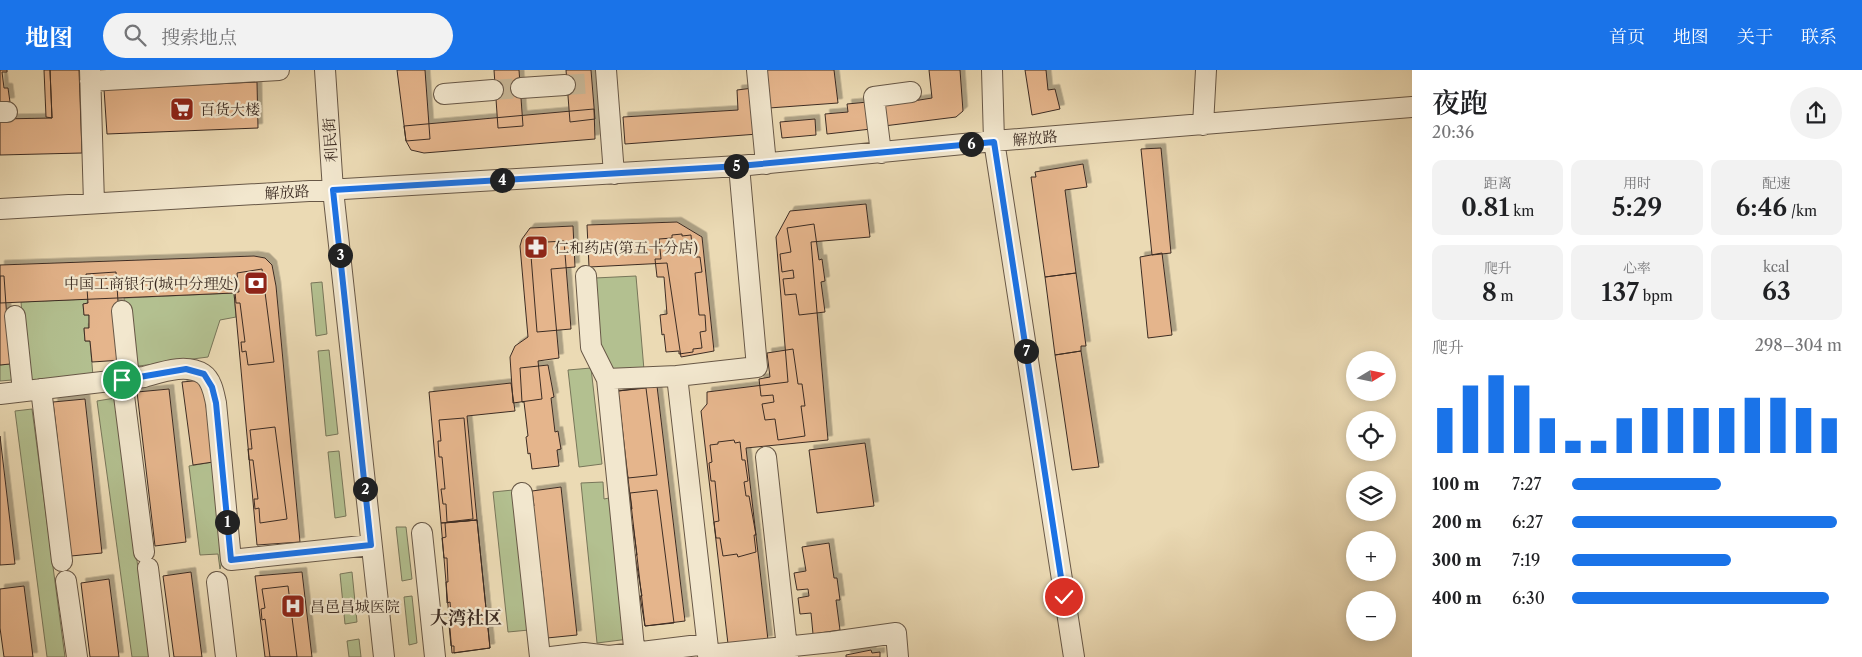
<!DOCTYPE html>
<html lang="zh">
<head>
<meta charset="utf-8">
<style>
	:root { --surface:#fff; --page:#f2f2f2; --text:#202124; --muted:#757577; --accent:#1a73e8 }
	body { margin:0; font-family:"Libre Caslon Text","Noto Serif SC",serif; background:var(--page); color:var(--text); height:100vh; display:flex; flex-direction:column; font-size:19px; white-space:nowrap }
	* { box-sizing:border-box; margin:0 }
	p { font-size:16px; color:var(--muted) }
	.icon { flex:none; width:28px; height:28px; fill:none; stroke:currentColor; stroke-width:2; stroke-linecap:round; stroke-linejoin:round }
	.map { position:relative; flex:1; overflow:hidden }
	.panel { display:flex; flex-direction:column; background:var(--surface); width:450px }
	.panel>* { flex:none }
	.needle { width:32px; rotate:80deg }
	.controls { position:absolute; left:1346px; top:281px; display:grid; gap:10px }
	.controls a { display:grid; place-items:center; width:50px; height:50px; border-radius:50%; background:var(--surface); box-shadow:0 2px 12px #0003; font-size:25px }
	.pin { position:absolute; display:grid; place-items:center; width:42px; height:42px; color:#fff; margin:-21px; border:2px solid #fff; border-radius:50%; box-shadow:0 1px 5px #0007 }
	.km { position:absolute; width:25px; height:25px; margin:-12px; border-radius:50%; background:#222; color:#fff; font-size:14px; line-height:25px; text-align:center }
	.round { display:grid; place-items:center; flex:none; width:52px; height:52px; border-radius:26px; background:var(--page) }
	.summary { display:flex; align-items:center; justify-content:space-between; height:85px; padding:0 20px }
	h1 { font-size:28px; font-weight:600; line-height:38px }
	.figures { display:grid; grid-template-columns:repeat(3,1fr); gap:8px; height:85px; padding:5px 20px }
	.figures div { display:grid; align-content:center; border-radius:10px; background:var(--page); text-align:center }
	.figures b { font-size:25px; font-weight:600 }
	.figures small { font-size:14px; font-weight:400 }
	.figures p { font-size:14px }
	.chart { height:140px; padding:10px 20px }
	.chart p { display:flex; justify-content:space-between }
	.chart svg { width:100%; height:90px; margin-top:5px; stroke:var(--accent); stroke-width:6 }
	ul { padding:0 20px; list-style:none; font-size:16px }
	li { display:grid; grid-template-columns:80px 60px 1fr; align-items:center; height:38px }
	li i { height:12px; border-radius:6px; background:var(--accent) }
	header { display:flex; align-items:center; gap:30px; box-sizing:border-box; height:70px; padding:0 25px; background:var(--accent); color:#fff }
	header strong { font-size:24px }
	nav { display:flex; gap:28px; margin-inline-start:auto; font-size:18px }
	.search { width:350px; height:45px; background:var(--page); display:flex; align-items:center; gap:12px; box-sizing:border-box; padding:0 18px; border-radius:28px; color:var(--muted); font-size:19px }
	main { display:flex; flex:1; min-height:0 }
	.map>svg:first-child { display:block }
	.green { fill:#b3c090; stroke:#78765a }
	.building { fill:#e5b58c; stroke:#3c2c23; filter:url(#shadow) }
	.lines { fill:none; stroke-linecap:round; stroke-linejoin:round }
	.minor-tunnel { stroke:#c8b797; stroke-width:20; stroke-dasharray:20 10; stroke-linecap:butt }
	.minor-casing { stroke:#685847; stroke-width:22 }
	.minor { stroke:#f2e7ce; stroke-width:20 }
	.route-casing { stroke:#fff; stroke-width:10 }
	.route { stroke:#1a73e8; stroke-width:6 }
	.labels { text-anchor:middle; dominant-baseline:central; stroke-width:4.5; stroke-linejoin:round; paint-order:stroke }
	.poi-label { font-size:15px; fill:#3c2c23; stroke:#f2e7ce; text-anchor:start }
	.street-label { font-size:15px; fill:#3c2c23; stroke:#f2e7ce }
	.quarter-label { font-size:18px; font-weight:bold; fill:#3c2c23; stroke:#f2e7ce }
</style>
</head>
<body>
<header>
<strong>地图</strong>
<div class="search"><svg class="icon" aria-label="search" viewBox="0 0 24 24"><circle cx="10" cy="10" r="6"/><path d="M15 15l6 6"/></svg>搜索地点</div>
<nav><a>首页</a><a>地图</a><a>关于</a><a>联系</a></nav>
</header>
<main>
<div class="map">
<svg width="1412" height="587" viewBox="0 0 1412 587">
	<defs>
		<filter id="shadow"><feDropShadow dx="4.5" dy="-4.5" stdDeviation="0" flood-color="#0004"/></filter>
	</defs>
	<rect width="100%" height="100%" fill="#ebdab4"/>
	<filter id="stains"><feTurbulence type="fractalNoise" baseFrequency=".004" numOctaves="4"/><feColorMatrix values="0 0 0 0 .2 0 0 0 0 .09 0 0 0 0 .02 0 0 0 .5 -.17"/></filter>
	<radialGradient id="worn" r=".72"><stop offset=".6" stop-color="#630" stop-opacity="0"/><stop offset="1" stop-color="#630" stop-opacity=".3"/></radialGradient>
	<!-- green -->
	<path class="green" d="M636 206 644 300 615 302 601 281 595 208Z
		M322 212 327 264 316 266 311 213Z
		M234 223 236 247 220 250 208 287 131 297 124 228Z
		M88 229V233L83 234 84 245H89V258L84 259 85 271H90L93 306 28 314 21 232Z
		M329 280 338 364 326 366 318 281Z
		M10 294 12 310 0 311V295Z
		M591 298 602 394 579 397 568 300Z
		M115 328 150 587H132L97 331Z
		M32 339 65 587H47L15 341Z
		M339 381 346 446 335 448 328 382Z
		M213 392 224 484 220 499 218 484 200 485 189 396Z
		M603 412 604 429 609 428 629 569 597 573 581 413Z
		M513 420 529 560 508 562 493 422Z
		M396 457H406L412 509 402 511Z
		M352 502 357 552 345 554 340 504Z
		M412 526 417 573 409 575 404 527Z
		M359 569 361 587H349L347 571Z"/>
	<!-- building -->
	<path class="building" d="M0 0H7V2H2L4 18H8L10 32 0 33Z
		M44 0H50L52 48 46 47Z
		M50 0H79L82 83 0 85V49L52 48Z
		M397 0H425L430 69 406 71Z
		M494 0H519L523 56 498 58Z
		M566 0H591L595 49 570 52Z
		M766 0H834L838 33 769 38Z
		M929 0H960L963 41 956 47 884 56 882 36 932 28Z
		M1025 0H1046L1048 20 1055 19 1060 39 1032 45Z
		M257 12 258 58 107 64 104 19Z
		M753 18 758 64 625 74 623 47 738 40 737 20Z
		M868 32 871 59 827 64 825 44 848 42 847 34Z
		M594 39 595 69 424 83 411 80 406 71 404 56Z
		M815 49 816 65 782 68 780 52Z
		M1161 78 1171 183 1152 185 1141 79Z
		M1083 94 1087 117 1065 120 1076 203 1045 207 1031 107H1036L1035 102Z
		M866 134 870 167 811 172 828 370 746 378 768 570 728 574 701 341 707 334V322L788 312 776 167 790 141Z
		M677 152 702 167 714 281 681 287 667 193 589 197 587 155Z
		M814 154 819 190 822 189 825 211 821 212 825 242 799 245 796 224 785 225 783 209 794 208 793 200 782 202 780 184 791 182 787 158Z
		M573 156 575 197 551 199 559 288 538 291 542 329 513 333 510 287 515 276 528 267 520 176 522 169 530 158Z
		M682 164V166L691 165 693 187H700L702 202 695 203 699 245H705L706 261 700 262 702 278 693 279V282L679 284V281L666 282 664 264 662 265 660 245 667 244 664 207H657L655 189H661L659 169 672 168V165Z
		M564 171 571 259 537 262 530 173Z
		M1162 183 1172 265 1148 268 1140 187Z
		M254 186 265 188 272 195 276 216 300 472 257 475 234 223 0 233V195Z
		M262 199 274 292 248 295 246 281 242 282 241 272H245L240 233H236L235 222H239L237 203Z
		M116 202 122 290 92 292 90 271H85L84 258H89V245H84L83 234 88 233 86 204Z
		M1076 203 1086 276H1081V281L1055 285 1045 207Z
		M0 206H4L10 294 0 295Z
		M793 279 798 314H802L805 336H801L805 366 778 370 775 349 765 350 762 334 774 332 773 325 761 326 759 309 770 307 767 283Z
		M1081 281 1099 397 1072 400 1055 285Z
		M548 295 554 327 551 328 555 362 558 361 561 379 557 380 559 396 532 399 530 383 528 384 526 367 528 366 524 332H522L520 298Z
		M203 310 213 392 193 395 182 312Z
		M511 313 515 341 467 346 477 450 441 453 429 322Z
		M657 316 685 551 645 556 618 321Z
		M646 318 657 405 628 408 622 378H624L618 321Z
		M169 319 186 472 155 476 137 322Z
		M85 329 102 483 71 486 53 332Z
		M464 348 473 449 447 452 446 434H443L441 419H445L442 387H439L438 371H441L439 350Z
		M275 357 287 449 260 453 259 438 255 439 254 429H258L253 390H249L248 379H252L250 360Z
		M0 366 15 494 0 495Z
		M734 370 735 373 740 372 742 390H745L748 411 744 412 746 426H749L756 465H754L756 482 738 487 737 484 723 486 720 468H716L714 452 719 451 715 411H711L709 393 712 392 710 375 718 374V372Z
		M865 373 874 436 817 443 809 380Z
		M561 417 577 565 547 568 540 531H544L541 501 537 502 530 437 534 436 532 421Z
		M657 420 674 553 645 556 640 526H642L635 485H637L633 455 632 456 630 440 632 439 630 423Z
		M477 450 490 578 452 583 441 453Z
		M477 450 490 578 454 583V576H451L449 555H452L450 532 447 533 446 512H448L447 488H444L442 468 446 467 445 453Z
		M829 473 834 508H837L840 530H836L840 560 813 564 811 543 800 544 798 528 809 526 808 519 797 520 794 503 806 501 802 477Z
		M191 502 202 587H174L163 506Z
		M302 502 312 587H265L255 506Z
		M109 509 119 587H90L81 513Z
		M24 516 33 587H4L0 558V519Z
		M288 516 297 587H270L265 549 262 550 261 539 265 538 262 519Z
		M871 580 872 583 880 582V587H846V585Z"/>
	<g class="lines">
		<!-- minor-tunnel -->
		<path class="minor-tunnel" d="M565 15 595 13
			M493 20 521 18"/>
		<!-- minor casing -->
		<g class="minor-casing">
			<path id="minor" d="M90 0 94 133
				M325 0 333 120 384 587
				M606 0 614 104
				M757 0 766 94
				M992 0 994 71 1074 587
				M90 11 279 0
				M521 18 565 15
				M444 24 493 20
				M0 42H7
				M1203 55 1206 0
				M881 83 874 27 911 22
				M0 139 739 96 994 71 1412 37
				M586 206 591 277 607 309 677 306 757 297 739 96
				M122 241 129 309
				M15 246 23 321
				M677 306 709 587
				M607 309 635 587
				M122 310 144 482
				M41 319 62 491
				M0 324 144 307C162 302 186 293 203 304 212 310 214 324 216 333L231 490 371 475
				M766 387 788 587
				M522 423 540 587
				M422 463 435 587
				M148 498 159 587
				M66 511 77 587
				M217 512 226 587
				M708 585 832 572 896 563 898 587
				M551 587 584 583 609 586 707 574"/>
		</g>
		<!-- minor -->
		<use href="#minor" class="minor"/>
	</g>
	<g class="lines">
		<!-- route casing -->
		<g class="route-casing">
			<path id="route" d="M122 310 186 299 204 304 212 317 216 333 231 490 371 475 333 120 739 96 994 72 1064 527"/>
		</g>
		<!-- route -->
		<use href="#route" class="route"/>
	</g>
	<!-- icons -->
	<defs>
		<g id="supermarket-square" transform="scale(1.25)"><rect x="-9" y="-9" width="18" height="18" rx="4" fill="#8f2418" stroke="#f2e7ce"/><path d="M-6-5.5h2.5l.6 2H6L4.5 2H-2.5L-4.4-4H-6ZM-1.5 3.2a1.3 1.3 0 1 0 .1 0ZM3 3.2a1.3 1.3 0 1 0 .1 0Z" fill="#fff"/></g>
		<g id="pharmacy-square" transform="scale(1.25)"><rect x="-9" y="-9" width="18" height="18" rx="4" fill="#8f2418" stroke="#f2e7ce"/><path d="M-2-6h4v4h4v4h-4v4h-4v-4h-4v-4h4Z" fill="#fff"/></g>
		<g id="bank-square" transform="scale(1.25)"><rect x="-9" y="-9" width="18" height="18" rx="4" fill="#8f2418" stroke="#f2e7ce"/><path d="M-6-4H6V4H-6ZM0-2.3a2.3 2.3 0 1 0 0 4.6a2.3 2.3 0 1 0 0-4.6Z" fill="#fff"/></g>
		<g id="hospital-square" transform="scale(1.25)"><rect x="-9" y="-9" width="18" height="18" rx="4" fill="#8f2418" stroke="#f2e7ce"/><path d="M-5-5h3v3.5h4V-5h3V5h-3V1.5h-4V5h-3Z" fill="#fff"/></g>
	</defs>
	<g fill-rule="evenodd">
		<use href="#supermarket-square" x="182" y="39"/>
		<use href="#pharmacy-square" x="536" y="177"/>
		<use href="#bank-square" x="256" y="213"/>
		<use href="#hospital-square" x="293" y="536"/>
	</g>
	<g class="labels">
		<!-- poi labels -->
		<g class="poi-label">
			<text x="200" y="39">百货大楼</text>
			<text x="554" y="177">仁和药店(第五十分店)</text>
			<text x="238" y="213" text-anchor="end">中国工商银行(城中分理处)</text>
			<text x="310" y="536">昌邑昌城医院</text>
		</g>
		<!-- street labels -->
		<g class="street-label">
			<text transform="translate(1035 68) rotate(-5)">解放路</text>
			<text transform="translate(330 70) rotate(-94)">利民街</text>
			<text transform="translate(287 122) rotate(-3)">解放路</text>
		</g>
		<!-- quarter labels -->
		<g class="quarter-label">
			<text x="466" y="548">大湾社区</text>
		</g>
	</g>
	<rect width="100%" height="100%" filter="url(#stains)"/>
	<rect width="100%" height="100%" fill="url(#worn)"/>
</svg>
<div class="controls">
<a><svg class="needle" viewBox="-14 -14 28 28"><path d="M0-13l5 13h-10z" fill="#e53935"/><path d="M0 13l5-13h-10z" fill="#757577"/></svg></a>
<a><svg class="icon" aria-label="locate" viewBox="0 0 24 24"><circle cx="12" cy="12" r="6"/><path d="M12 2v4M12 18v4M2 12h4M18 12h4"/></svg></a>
<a><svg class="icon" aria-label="layers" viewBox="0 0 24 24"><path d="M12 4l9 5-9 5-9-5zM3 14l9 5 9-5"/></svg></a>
<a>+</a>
<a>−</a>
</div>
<div class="pin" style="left:122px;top:310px;background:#1e9e55"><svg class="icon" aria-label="arrive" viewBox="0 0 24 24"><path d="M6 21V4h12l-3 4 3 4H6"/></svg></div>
<div class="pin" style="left:1064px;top:527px;background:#d93025"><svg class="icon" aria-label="check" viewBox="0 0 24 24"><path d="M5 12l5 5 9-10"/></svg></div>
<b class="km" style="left:227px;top:452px">1</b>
<b class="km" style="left:365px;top:419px">2</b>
<b class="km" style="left:340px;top:185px">3</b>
<b class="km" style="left:502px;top:110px">4</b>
<b class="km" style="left:736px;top:96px">5</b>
<b class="km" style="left:971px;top:74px">6</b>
<b class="km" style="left:1026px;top:281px">7</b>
</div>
<section class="panel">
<div class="summary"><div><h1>夜跑</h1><p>20:36</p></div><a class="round"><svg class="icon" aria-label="share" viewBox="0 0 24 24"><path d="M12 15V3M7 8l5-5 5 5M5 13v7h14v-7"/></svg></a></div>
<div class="figures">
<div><p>距离</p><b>0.81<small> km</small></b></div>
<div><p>用时</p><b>5:29</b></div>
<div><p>配速</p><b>6:46<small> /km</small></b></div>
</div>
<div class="figures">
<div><p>爬升</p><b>8<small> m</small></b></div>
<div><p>心率</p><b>137<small> bpm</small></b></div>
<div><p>kcal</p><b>63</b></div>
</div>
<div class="chart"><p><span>爬升</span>298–304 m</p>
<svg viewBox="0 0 160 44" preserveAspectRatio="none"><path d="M5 44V22M15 44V11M25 44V6M35 44V11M45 44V27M55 44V38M65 44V38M75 44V27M85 44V22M95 44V22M105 44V22M115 44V22M125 44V17M135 44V17M145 44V22M155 44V27"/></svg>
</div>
<ul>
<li><b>100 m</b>7:27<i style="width:55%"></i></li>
<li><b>200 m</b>6:27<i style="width:98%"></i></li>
<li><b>300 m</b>7:19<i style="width:59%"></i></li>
<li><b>400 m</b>6:30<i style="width:95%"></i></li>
</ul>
</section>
</main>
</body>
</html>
